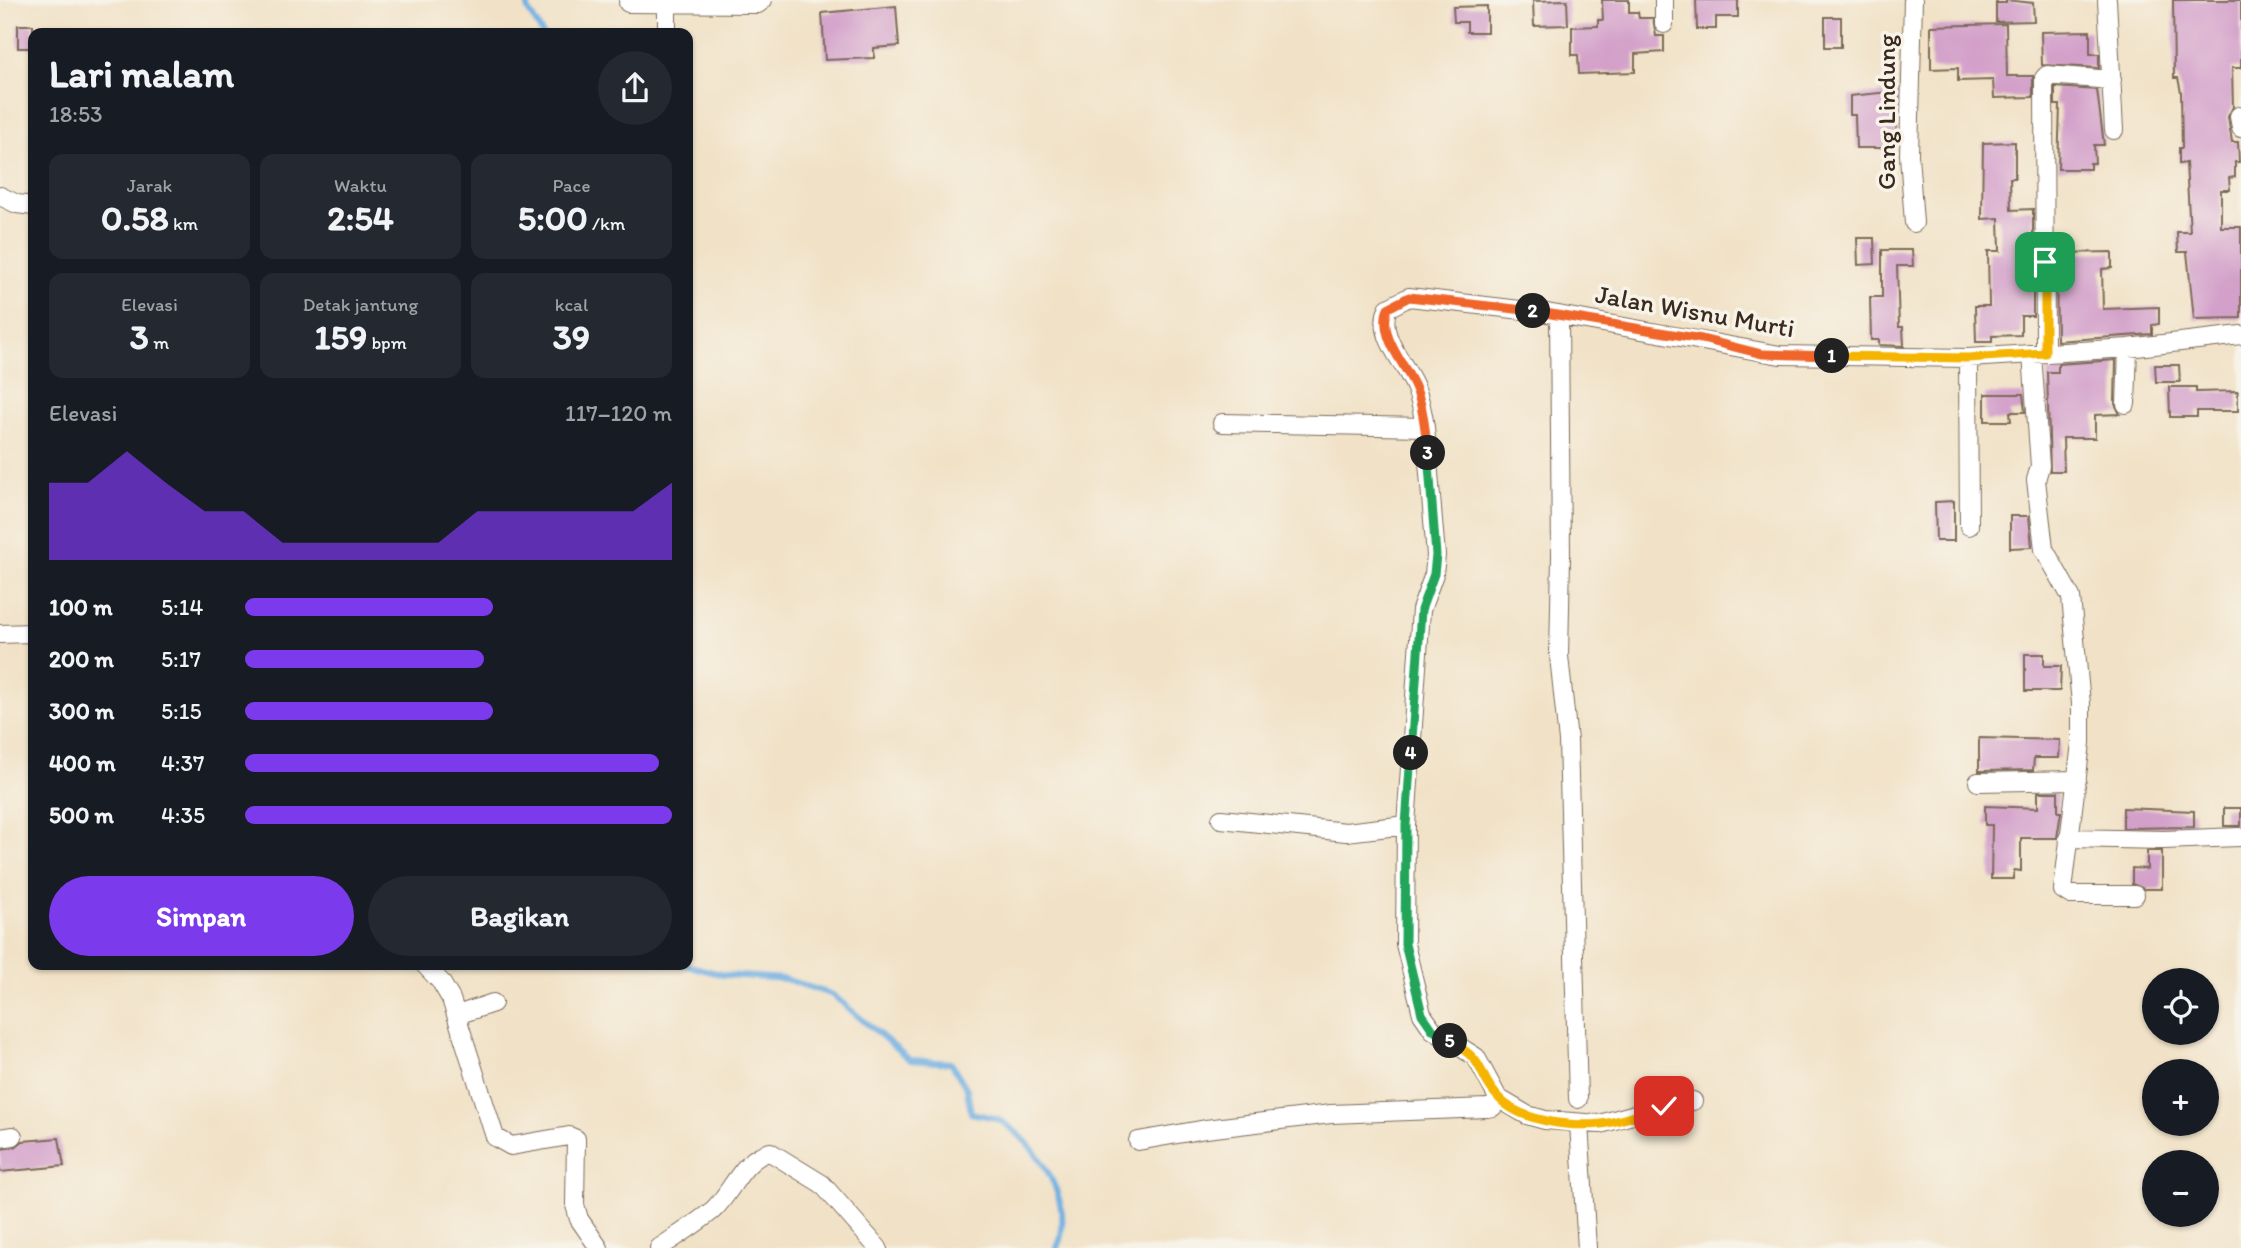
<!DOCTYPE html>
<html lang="id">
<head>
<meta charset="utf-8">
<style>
	:root { --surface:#171b24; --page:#242831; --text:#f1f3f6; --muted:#9ea1a6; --accent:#7c3aed }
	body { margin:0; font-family:Itim,sans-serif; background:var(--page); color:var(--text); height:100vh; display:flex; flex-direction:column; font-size:26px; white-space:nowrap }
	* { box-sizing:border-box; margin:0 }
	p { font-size:23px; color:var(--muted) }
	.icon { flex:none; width:38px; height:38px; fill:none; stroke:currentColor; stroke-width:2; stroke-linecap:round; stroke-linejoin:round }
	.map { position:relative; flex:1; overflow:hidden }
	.panel { position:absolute; left:28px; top:28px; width:665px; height:942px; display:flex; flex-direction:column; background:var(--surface); border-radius:14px; box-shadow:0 2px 5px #0004 }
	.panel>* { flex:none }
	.tools { position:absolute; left:2142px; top:968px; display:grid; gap:14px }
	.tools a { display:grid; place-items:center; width:77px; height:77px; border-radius:50%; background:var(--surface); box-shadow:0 2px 5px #0004; font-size:35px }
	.pin { position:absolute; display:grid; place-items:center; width:60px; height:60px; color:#fff; margin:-30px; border-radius:14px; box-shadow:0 4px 10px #0006 }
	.km { position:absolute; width:35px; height:35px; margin:-18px; border-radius:50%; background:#222; color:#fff; font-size:19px; line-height:35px; text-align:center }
	.round { display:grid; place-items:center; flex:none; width:74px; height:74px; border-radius:37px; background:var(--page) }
	.headline { display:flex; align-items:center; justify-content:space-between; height:119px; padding:0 21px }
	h1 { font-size:38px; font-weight:800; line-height:52px }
	.stats { display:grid; grid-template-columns:repeat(3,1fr); gap:10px; height:119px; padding:7px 21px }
	.stats div { display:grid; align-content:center; border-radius:14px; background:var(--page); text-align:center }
	.stats b { font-size:35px; font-weight:800 }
	.stats small { font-size:19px; font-weight:400 }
	.stats p { font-size:19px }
	.chart { height:196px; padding:14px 21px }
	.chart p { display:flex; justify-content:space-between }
	.chart svg { width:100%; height:126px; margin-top:7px; fill:var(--accent); opacity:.7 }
	.button { display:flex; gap:14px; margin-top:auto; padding:14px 21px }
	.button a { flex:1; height:80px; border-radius:42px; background:var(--accent); color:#fff; font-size:28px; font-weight:800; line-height:80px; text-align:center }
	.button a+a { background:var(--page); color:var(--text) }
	ul { padding:0 21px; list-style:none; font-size:23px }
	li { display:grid; grid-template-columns:112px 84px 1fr; align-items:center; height:52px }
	li i { height:18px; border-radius:9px; background:var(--accent) }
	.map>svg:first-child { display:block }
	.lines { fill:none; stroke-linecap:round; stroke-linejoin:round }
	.stream { stroke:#6eafe2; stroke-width:6 }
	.building { fill:#d3a0ca }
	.street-casing { stroke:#7b6a59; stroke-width:20 }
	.street { stroke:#fff; stroke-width:18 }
	.split-1-casing { stroke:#fff; stroke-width:14 }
	.split-2-casing { stroke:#fff; stroke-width:14 }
	.split-3-casing { stroke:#fff; stroke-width:14 }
	.split-4-casing { stroke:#fff; stroke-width:14 }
	.split-5-casing { stroke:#fff; stroke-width:14 }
	.split-6-casing { stroke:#fff; stroke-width:14 }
	.split-1 { stroke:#f5b400; stroke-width:9 }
	.split-2 { stroke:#f0652b; stroke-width:9 }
	.split-3 { stroke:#f0652b; stroke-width:9 }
	.split-4 { stroke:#22a559; stroke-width:9 }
	.split-5 { stroke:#22a559; stroke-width:9 }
	.split-6 { stroke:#f5b400; stroke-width:9 }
	.labels { text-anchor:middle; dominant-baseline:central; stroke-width:7; stroke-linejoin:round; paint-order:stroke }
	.street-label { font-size:26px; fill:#3b2a1e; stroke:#f7f3e8 }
</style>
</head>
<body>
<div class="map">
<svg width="2241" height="1248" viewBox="0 0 2241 1248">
	<rect width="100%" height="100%" fill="#f7f3e8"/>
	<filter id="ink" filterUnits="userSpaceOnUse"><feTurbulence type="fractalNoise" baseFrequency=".0143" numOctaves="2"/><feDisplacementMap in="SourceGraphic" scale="14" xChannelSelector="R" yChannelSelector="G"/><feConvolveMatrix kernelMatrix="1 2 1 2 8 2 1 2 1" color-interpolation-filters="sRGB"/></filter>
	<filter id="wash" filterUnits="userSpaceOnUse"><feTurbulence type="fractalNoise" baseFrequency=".00686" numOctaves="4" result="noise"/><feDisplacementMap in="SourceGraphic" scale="28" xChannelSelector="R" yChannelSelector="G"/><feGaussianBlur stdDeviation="1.57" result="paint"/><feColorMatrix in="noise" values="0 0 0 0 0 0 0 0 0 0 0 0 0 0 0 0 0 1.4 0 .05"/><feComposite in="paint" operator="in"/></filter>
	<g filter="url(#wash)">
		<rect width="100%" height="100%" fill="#f1e2c7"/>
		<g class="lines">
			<!-- stream -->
			<path class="stream" d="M528 0V10L542 33
				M682 964 724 975 785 979 833 995 910 1060 951 1063 967 1089 971 1113C979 1115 990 1116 997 1119 1037 1140 1077 1204 1057 1248"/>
		</g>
		<g id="blocks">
			<!-- building -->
			<path class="building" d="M1567 0 1568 25 1534 26 1533 1Z
				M1602 0H1629V12H1638L1639 18H1653L1656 36H1664V52L1635 54V72L1579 74 1578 55H1572V27L1598 26V20H1603Z
				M1696 0H1738V17H1716V29H1697Z
				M2006 0 2033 3 2034 21 1996 22V3H2006Z
				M2173 0H2241V68H2232L2233 107 2228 117 2232 142H2238L2239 162H2235V177L2229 178 2230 190H2221V227H2241V318L2194 319 2187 252H2178L2177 232H2190L2186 163 2179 164V148H2182L2181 92 2178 78H2174Z
				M896 6 899 46 874 48V58L825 60 822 13Z
				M1487 6V32H1467V22H1454L1453 7Z
				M1825 17H1841V47H1825Z
				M2006 24 2007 76H2033V97L1994 98 1993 80 1958 81V68L1931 69V26Z
				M18 25H33V48H18Z
				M2090 31V54H2099V68L2042 65 2041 32Z
				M2055 87 2097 90 2104 145H2094L2095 163H2090V169H2058L2060 105H2055Z
				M1899 91 1895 148H1856L1855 115H1850V96Z
				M2015 142V178H2010L2011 210 2033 209V252L2023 253V285H2033V316H2021V335L1992 336V342H1976L1975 306H1989L1988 251H2000L1999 218 1982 219 1983 143Z
				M1857 238H1874L1875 264 1858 265Z
				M1882 250H1912L1913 266H1897L1899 327H1903L1904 346 1879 345V340H1871L1870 297H1882Z
				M2112 252V268L2102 269 2103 309 2159 307V324L2152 325V334L2057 341 2056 253Z
				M2116 360 2115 404 2120 414 2095 415V438H2063L2064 471H2050L2047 372H2058V364Z
				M2155 365H2179L2180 382H2156Z
				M2169 387H2196V392L2238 391V411H2197V417H2170Z
				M1985 394H2023L2025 412H2010L2011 421H1985Z
				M1954 501V541H1936L1935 502Z
				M2010 516H2029L2032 547 2010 548Z
				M2025 654H2044V666H2061L2060 691H2025Z
				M1979 738 2060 740 2059 758H2034L2033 770 1979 771Z
				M2038 792H2058V812H2061L2057 838H2021V871L2014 870V879H1991L1992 825H1985V806L2038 808Z
				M2123 808 2194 811V827L2123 828Z
				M2224 808H2241V826H2224Z
				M2147 851H2162V889H2144L2132 884V868L2147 869Z
				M59 1138 64 1166 0 1172V1149L15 1147 23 1141Z"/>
		</g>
	</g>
	<g filter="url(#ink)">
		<use href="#blocks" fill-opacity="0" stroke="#7b6a59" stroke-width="2"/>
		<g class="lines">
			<!-- street casing -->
			<g class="street-casing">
				<path id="street" d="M1664 0V24
					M1913 0 1909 155 1914 223
					M2107 0 2114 130
					M628 3 758 4 763 0
					M667 4V33
					M2239 116 2241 128
					M0 196 17 204 33 206
					M1559 315 1561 557 1559 656 1568 741 1578 1099
					M2045 353 2044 78 2047 75 2112 80
					M2032 354 2040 466 2036 480 2044 549 2071 597 2081 704V743L2063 890 2071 895H2135
					M1968 358 1969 526
					M2126 404 2128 348
					M1222 423 1425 427 1436 555 1434 574 1421 610 1406 825 1405 944 1422 1014 1433 1030 1476 1057 1498 1098 1527 1115 1545 1120 1600 1124 1664 1106 1693 1101
					M1425 427C1423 414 1421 402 1416 389 1407 364 1376 337 1388 308L1409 297 1547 313 1780 355 1968 358 2128 348 2241 335
					M0 634 33 633
					M1978 782 2077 780
					M1221 819 1346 832 1406 825
					M2068 838 2164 840 2239 837
					M424 964 441 982 451 999 495 1137 511 1146 569 1136 576 1139 575 1205 579 1219 599 1248
					M457 1015 493 1003
					M1579 1124 1587 1248
					M0 1138 13 1136
					M1138 1141 1206 1129 1331 1114 1487 1108 1493 1107 1498 1098
					M659 1248C677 1236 696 1224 713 1210 731 1194 743 1157 770 1152L822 1184 878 1248"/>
			</g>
			<!-- street -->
			<use href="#street" class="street"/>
		</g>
	</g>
	<g class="lines" filter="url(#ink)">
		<!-- split-1 casing -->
		<g class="split-1-casing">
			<path id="split-1" d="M1832 356 1968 358 2045 353V262"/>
		</g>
		<!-- split-2 casing -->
		<g class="split-2-casing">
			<path id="split-2" d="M1533 311 1702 339 1762 354 1832 356"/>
		</g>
		<!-- split-3 casing -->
		<g class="split-3-casing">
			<path id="split-3" d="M1428 453C1425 432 1424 409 1416 389 1406 364 1377 337 1388 308L1409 297 1533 311"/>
		</g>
		<!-- split-4 casing -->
		<g class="split-4-casing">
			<path id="split-4" d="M1411 753 1421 610 1434 574 1436 555 1428 453"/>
		</g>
		<!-- split-5 casing -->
		<g class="split-5-casing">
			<path id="split-5" d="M1411 753 1406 825 1405 944 1422 1014 1433 1030 1450 1041"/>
		</g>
		<!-- split-6 casing -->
		<g class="split-6-casing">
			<path id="split-6" d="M1450 1041C1489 1063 1475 1072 1498 1097 1520 1122 1571 1127 1601 1124 1623 1121 1643 1112 1664 1106"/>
		</g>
		<!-- split-1 -->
		<use href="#split-1" class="split-1"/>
		<!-- split-2 -->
		<use href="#split-2" class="split-2"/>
		<!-- split-3 -->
		<use href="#split-3" class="split-3"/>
		<!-- split-4 -->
		<use href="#split-4" class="split-4"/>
		<!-- split-5 -->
		<use href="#split-5" class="split-5"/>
		<!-- split-6 -->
		<use href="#split-6" class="split-6"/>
	</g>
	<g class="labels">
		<!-- street labels -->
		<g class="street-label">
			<text transform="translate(1886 112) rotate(-90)">Gang Lindung</text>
			<text transform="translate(1695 311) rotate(10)">Jalan Wisnu Murti</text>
		</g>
	</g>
</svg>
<div class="tools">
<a><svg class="icon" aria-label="locate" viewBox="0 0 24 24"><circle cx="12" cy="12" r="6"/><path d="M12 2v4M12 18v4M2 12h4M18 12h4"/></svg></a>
<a>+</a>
<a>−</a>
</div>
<div class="pin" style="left:2045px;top:262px;background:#1e9e55"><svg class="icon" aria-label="arrive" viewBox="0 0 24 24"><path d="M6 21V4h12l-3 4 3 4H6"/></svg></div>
<div class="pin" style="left:1664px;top:1106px;background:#d93025"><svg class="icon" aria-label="check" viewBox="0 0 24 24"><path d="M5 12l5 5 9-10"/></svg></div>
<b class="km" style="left:1832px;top:356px">1</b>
<b class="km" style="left:1533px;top:311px">2</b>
<b class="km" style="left:1428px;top:453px">3</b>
<b class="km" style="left:1411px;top:753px">4</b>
<b class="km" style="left:1450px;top:1041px">5</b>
<section class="panel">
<div class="headline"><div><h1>Lari malam</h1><p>18:53</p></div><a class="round"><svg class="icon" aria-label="share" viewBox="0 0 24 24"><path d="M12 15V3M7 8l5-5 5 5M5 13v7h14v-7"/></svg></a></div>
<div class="stats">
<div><p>Jarak</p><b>0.58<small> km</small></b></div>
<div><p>Waktu</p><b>2:54</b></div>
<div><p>Pace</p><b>5:00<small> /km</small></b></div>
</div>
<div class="stats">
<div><p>Elevasi</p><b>3<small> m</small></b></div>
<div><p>Detak jantung</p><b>159<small> bpm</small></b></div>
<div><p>kcal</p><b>39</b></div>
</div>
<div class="chart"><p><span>Elevasi</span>117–120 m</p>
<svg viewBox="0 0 160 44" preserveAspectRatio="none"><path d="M0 44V17L10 17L20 6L30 17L40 27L50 27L60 38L70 38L80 38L90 38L100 38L110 27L120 27L130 27L140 27L150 27L160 17V44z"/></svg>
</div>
<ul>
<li><b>100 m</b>5:14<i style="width:58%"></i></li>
<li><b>200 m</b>5:17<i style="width:56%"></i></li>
<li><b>300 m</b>5:15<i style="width:58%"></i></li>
<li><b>400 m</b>4:37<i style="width:97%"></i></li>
<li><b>500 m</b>4:35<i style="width:100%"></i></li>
</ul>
<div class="button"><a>Simpan</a><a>Bagikan</a></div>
</section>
</div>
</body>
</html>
